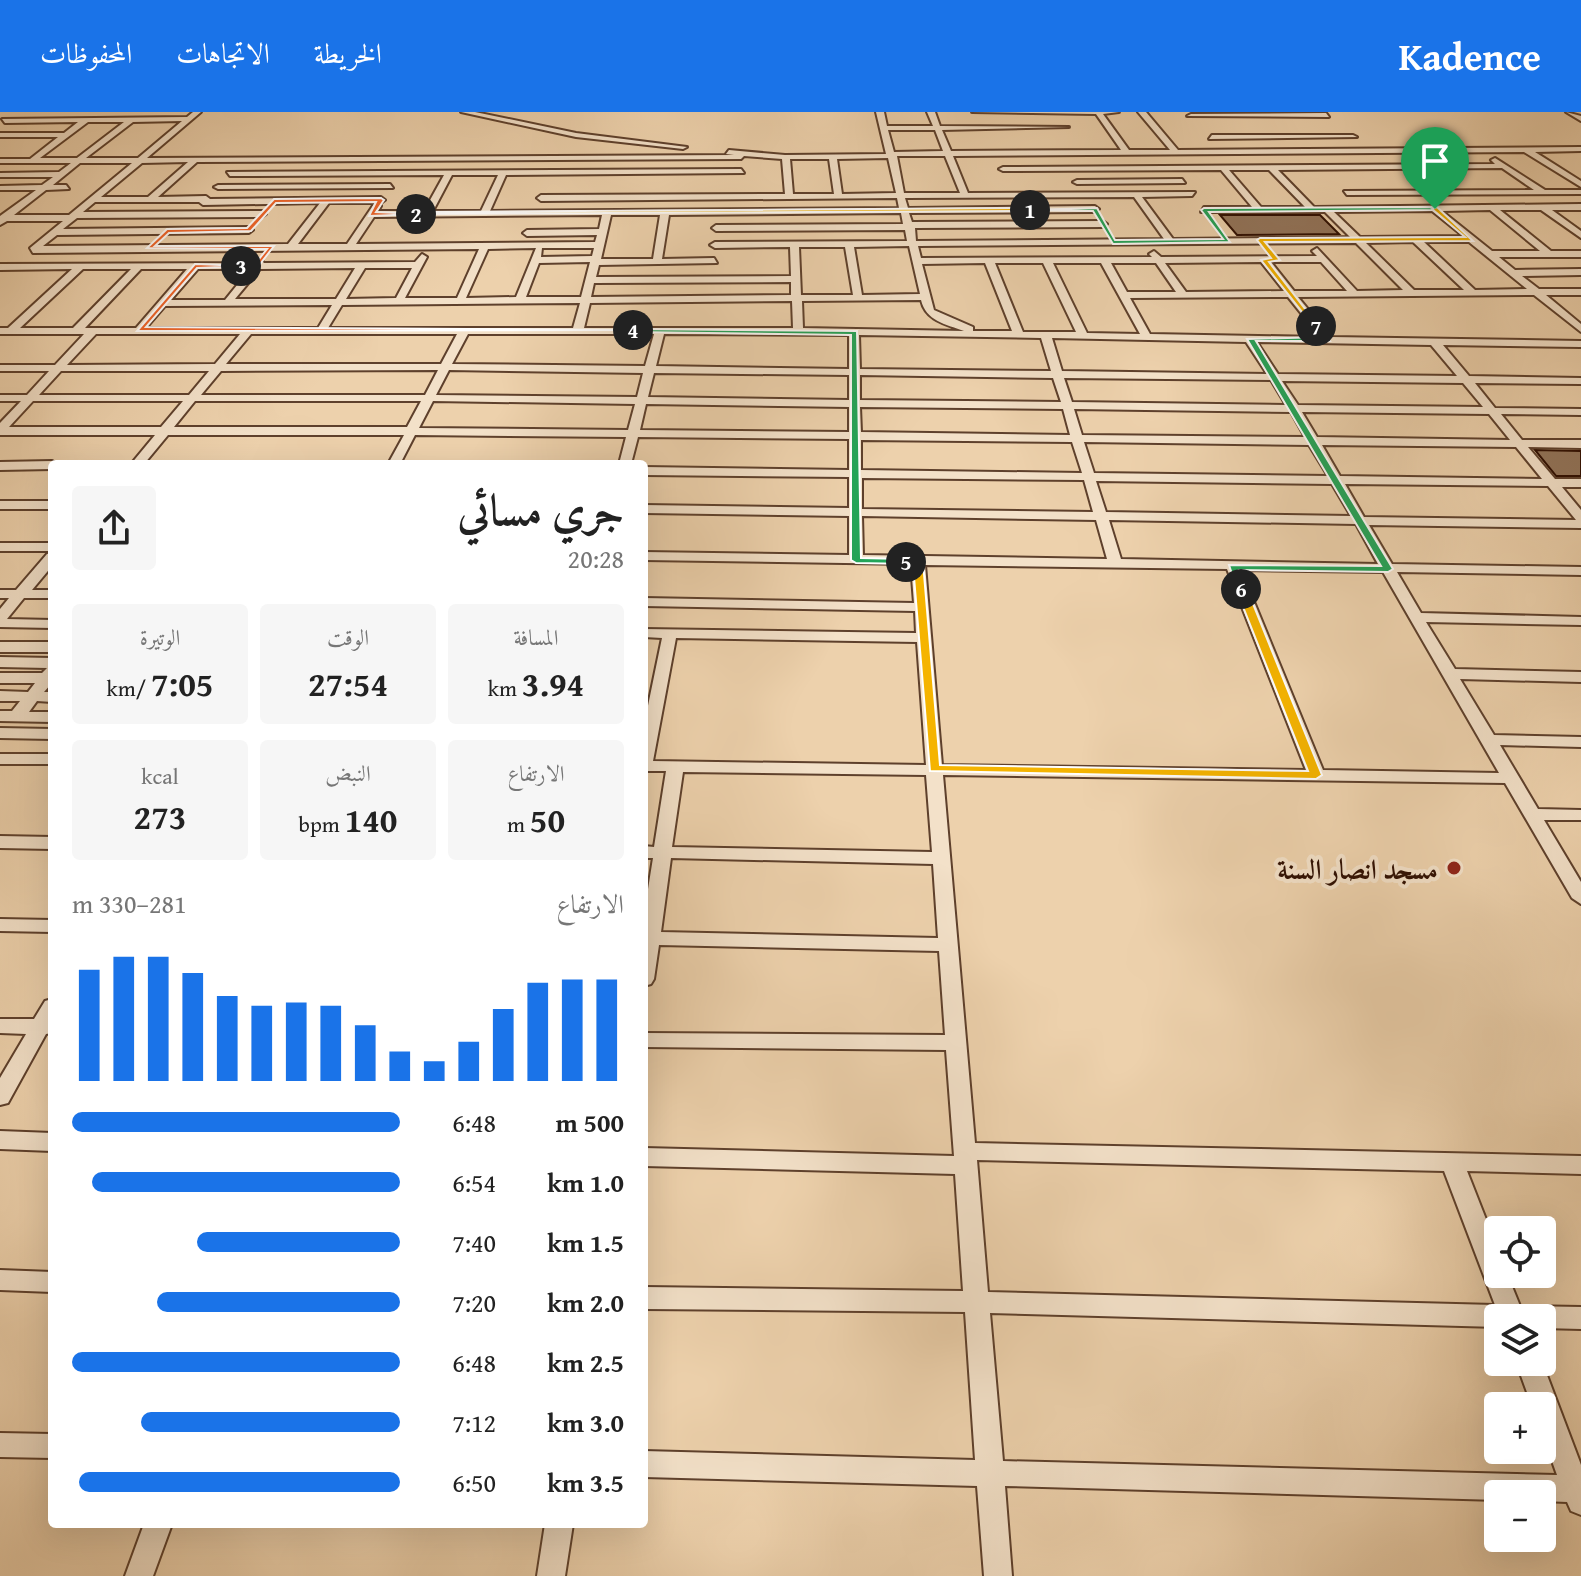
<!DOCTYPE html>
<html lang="ar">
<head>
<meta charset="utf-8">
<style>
	:root { --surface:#fff; --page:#f6f6f6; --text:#222; --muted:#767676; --accent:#1a73e8 }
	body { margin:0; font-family:"Gentium Book Plus",Amiri,serif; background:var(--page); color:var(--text); direction:rtl; height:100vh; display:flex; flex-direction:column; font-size:30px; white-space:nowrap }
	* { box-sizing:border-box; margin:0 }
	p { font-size:26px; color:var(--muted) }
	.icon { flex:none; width:44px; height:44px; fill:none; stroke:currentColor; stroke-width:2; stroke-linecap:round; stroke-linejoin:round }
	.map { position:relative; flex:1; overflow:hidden; direction:ltr }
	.details { position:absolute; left:48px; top:348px; width:600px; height:1068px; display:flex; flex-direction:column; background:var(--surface); border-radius:8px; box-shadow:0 8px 32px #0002; direction:rtl }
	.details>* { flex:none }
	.tools { position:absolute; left:1484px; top:1104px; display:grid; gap:16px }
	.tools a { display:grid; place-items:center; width:72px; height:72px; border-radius:8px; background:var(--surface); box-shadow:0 8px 32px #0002; font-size:40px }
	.pin { position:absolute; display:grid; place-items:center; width:68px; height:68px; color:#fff; margin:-82px -34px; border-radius:50% 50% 50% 0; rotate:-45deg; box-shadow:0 0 8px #0007 }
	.pin .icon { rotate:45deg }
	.km { position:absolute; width:40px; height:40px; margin:-20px; border-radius:50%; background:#222; color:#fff; font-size:22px; line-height:40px; text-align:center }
	.round { display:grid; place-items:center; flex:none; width:84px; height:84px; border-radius:8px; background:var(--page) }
	.summary { display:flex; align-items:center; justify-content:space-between; height:136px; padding:0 24px }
	h1 { font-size:44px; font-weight:600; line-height:60px }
	.figures { display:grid; grid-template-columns:repeat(3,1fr); gap:12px; height:136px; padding:8px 24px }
	.figures div { display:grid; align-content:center; border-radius:8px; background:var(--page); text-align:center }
	.figures b { font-size:34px; font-weight:600 }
	.figures small { font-size:22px; font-weight:400 }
	.figures p { font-size:22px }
	.chart { height:224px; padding:16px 24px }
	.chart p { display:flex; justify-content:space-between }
	.chart svg { width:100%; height:144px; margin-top:8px; stroke:var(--accent); stroke-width:6 }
	ul { padding:0 24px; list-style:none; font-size:26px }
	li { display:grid; grid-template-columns:128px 96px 1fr; align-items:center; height:60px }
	li i { height:20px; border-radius:10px; background:var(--accent) }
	header { display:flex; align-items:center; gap:48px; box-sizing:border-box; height:112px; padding:0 40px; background:var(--accent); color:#fff }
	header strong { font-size:38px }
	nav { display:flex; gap:44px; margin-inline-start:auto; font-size:28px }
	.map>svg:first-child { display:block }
	.building { fill:#92745a; stroke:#2f0f02; stroke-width:2 }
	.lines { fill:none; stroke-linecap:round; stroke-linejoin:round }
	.minor-casing { stroke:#5e402c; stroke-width:4 }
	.minor { fill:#f3e1c9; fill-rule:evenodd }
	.split-1 { fill:#22a559; stroke:#fff; stroke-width:2 }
	.split-2 { fill:#f5b400; stroke:#fff; stroke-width:2 }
	.split-3 { fill:#f0652b; stroke:#fff; stroke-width:2 }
	.split-4 { fill:#f0652b; stroke:#fff; stroke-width:2 }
	.split-5 { fill:#22a559; stroke:#fff; stroke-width:2 }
	.split-6 { fill:#f5b400; stroke:#fff; stroke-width:2 }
	.split-7 { fill:#22a559; stroke:#fff; stroke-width:2 }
	.split-8 { fill:#f5b400; stroke:#fff; stroke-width:2 }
	.poi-dot { fill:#8f2418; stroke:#f3e1c9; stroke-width:3 }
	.labels { text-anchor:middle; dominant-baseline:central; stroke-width:8; stroke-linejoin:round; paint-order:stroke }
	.poi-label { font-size:28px; font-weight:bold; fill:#2f0f02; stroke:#f3e1c9; text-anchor:end }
</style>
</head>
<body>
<header>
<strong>Kadence</strong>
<nav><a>الخريطة</a><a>الاتجاهات</a><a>المحفوظات</a></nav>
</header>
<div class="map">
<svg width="1581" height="1464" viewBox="0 0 1581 1464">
	<rect width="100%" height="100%" fill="#edd1ac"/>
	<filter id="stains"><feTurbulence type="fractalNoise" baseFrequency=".0025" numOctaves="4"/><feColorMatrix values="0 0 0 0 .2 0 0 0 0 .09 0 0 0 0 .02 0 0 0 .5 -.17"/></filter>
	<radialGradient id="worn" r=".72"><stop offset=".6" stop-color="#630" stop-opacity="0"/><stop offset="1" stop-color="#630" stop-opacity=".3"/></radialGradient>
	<!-- building -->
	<path class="building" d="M1220 103H1320L1339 122 1237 123Z
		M1535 338 1581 339V364H1556Z"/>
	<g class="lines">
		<!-- minor casing -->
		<g class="minor-casing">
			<path id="minor" d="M193 0H201L147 46 734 43 726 42 729 38 785 43 886 42 876 0H884L887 14H933L927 0H935L940 14 1069 15 942 18 951 39 1121 38 1096 2 972 0H1119L1103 2 1129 38H1170L1138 0H1146L1178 38 1581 35V39L1535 40 1581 69V75L1524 40 953 44 968 81 1195 80 1192 84 1142 85 1173 127 1350 125 1325 100H1201L1204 95H1252L1221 58 1003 59 999 57 1003 55 1495 52 1491 48 1495 46 1545 78H1581V82L1347 83 1344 79 1534 78 1502 56 1278 58 1314 95 1581 92V98H1552L1581 119V126L1541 98H1500L1551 139H1581V145H1499L1515 158 1581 157V163L1522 164 1539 177H1581V183H1546L1581 212V220L1534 183 1298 185 1331 225 1581 229V235L1443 233 1469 264 1581 266V272L1475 271 1495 296 1581 297V303L1501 302 1522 328H1581V336L1528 335 1555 367H1581V375H1562L1581 398V416L1369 413 1392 452 1581 455V463L1397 460 1421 501 1581 505V513L1426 510 1455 557 1581 560V570L1460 567 1494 623 1581 625V635L1500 633 1538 697 1581 698V708H1544L1581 770V792L1572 786 1505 671 943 663 975 1031 1581 1044V1062L1467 1059 1498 1138V1162H1507L1520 1194 1581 1195V1217L1542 1216V1206H1498V1215L990 1201 1003 1349 1557 1363 1542 1321V1294H1532L1516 1250H1542L1581 1353V1403L1571 1399 1567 1390 1542 1389V1382H1498V1388L1005 1374 1012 1464H984L977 1374 644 1365V1339L975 1348 965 1200 644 1197V1175L963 1179 955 1062 644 1054V1036L954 1044 946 938 644 935V921L945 923 939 839 659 833 654 867 651 872 644 874V802L653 746H644V734L654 735 666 659H644V613L662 526 644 525V517L916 521 915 499 644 494V486L914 491 911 452 644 448V440L849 443V404L644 401V393L849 396V365L644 363V355L849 358V327L638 325 631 352H619L626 325 415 323 400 352H388L404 323H168L144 352H131L155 323H0V311L21 289H0V283H27L49 259H0V253H55L84 222H0V216H8L72 157 0 158V152L254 151 260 147 264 151 415 150 422 142 427 145 405 186H457L479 137 33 141 30 136 63 109H7L0 113V104L36 78H0V74L42 73 53 65H0V61L59 60 71 51H0V47H30L58 25H0V21H64L78 10 5 11 2 7 187 5ZM182 9 138 46H86L133 10ZM88 10H124L77 46H40ZM888 18H935L943 39 894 40ZM744 44 782 47 785 82 541 83 537 86 541 89 897 86 899 96 490 99 506 63 744 61 741 57 227 60 230 64 444 63 424 99H378L381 94 374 92 347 132H298L329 91H381L385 88 381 85 210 87 206 84 158 85 197 50 741 47ZM897 44H945L960 81H904ZM888 46 896 81 842 82 837 47ZM790 47H829L834 82H793ZM188 50 148 85H101L142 51ZM80 51H132L69 103H14L46 78 69 77 66 73H53ZM1229 58H1269L1305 95H1261ZM452 63H498L481 99H433ZM1134 85 1164 127 916 129 915 116 1103 115 1107 112 1103 109 912 110 909 101 1095 100 1099 97 1095 94 908 96 905 86ZM95 90H199L203 93 320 91 288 132 43 134 57 123 249 121 253 118 249 115 63 117 77 106 262 105 266 102 262 99 83 100ZM1490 98 1540 139H1492L1442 99ZM1432 99 1463 124 1360 125 1334 100ZM901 101 903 112 716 113 712 116 716 119 905 118 907 129 715 130 710 133 715 136 790 135 791 164 596 165 599 153 717 151 714 146 662 147 669 103ZM602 103 599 117 527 118 523 121 527 124 597 123 595 130 356 132 374 105ZM611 103H660L653 147H601ZM1413 130 1464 178H1414L1366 131ZM1424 130H1469L1527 177 1475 178ZM1356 131 1403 178 1357 179 1317 136 1312 139 1317 144 1161 145 1154 139 1149 142 1152 145 921 146 918 134ZM909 134 920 182 862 183 854 135ZM799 135H845L853 183H801ZM536 136 516 185 466 186 488 137ZM542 136H594L592 144 541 145ZM590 150 581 185H526L539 151ZM1261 150 1284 179 1186 180 1165 151ZM1271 150H1321L1347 179H1294ZM985 151 1012 219H973V215L934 198 922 152ZM995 151H1043L1076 220H1023ZM1053 151H1101L1140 222 1087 221ZM1111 151H1156L1176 180H1127ZM355 156 336 187H235L260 157ZM365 156H412L396 186 346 187ZM83 157H131L73 216H20ZM141 157H187L136 216H85ZM198 157H250L225 188H171ZM791 170V183L591 185 594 171ZM1288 185 1320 225 1150 222 1130 186ZM921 188C926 209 945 212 964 219L803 216 802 189ZM792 189 793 216H584L590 191ZM580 191 573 216H328L342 193ZM332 193 318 216H146L165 194ZM96 222H240L215 252 67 253ZM251 222H457L441 252H226ZM468 222H654L645 254 452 252ZM664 222 849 223V257L656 254ZM859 223 1041 226 1051 259 860 257ZM1052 226 1246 230 1267 262 1062 259ZM1257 230 1431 233 1457 264 1278 262ZM438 258 425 283H201L221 259ZM449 258 643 261 637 285 436 283ZM61 259H209L189 283H39ZM654 261 849 263V288L648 285ZM860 263 1053 266 1061 290 860 288ZM1064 266 1271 268 1286 293 1072 290ZM1282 269 1463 271 1483 295 1298 293ZM33 289H183L161 315H9ZM195 289H421L407 315H174ZM433 289 635 292 628 318 419 316ZM646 292 849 295V320L640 318ZM860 295 1063 297 1070 323 861 320ZM1074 297 1291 300 1305 325 1082 323ZM1302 300 1489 302 1510 328 1317 325ZM861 328 1072 330 1082 361 861 358ZM1084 330 1309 333 1328 364 1094 361ZM1322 333 1516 335 1542 367 1340 364ZM862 366 1084 368 1093 400 862 397ZM1096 369 1332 372 1351 404 1106 400ZM1345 372 1548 374 1576 408 1364 405ZM862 404 1096 408 1107 447 863 443ZM1109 408 1356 412 1378 452 1121 447ZM925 453 1227 457 1306 658 942 653ZM1241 458 1383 460 1499 661 1323 658ZM676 526 917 530 926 653 653 649ZM683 660 926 663 932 740 672 735ZM671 746 933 752 938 826 661 820ZM977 1048 1444 1059 1495 1193 988 1180Z
				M461 0H475L576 21 687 35 683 37 576 25Z
				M1566 0 1581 4V9Z
				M1326 1 1329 5 1187 4 1191 2Z
				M1212 23H1353L1357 25 1209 27Z
				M1182 67 1185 71 1077 72 1073 70 1077 68Z
				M390 72 393 76 218 77 214 75 218 73Z
				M0 350 52 349 57 352H52V357L0 358Z
				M0 389H52V397H0Z
				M0 431H52V439H0Z
				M52 441V454L32 478H52V486H24L7 507 52 508V516L0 515V497L9 486H0V478H16L47 442Z
				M0 530H52V540H0Z
				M0 545 52 546V571L44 580H52V590L37 589 29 600H52V610L0 609V599H12L20 589H0V579L28 580 35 571H0V561H42L47 556 0 555Z
				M0 616 52 617V627L0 626Z
				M0 642H52V652H0Z
				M0 724 52 725V737L0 736Z
				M0 807 52 808V820L0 819Z
				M52 887V921L46 922 8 991 0 993V966L26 922 0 921V907H34L45 889Z
				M0 1019 52 1021V1039L0 1037Z
				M0 1158 52 1160V1180L0 1178Z
				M0 1321 52 1322V1346L0 1345Z
				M144 1412H172L153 1464H125Z
				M545 1412H573L565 1464H537Z"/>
		</g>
		<!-- minor -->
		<use href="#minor" class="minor"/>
	</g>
	<!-- split-1 -->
	<path class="split-1" d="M1435 95 1437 98 1209 100 1230 130 1113 132 1093 99 1027 98 1097 96 1115 128 1223 127 1201 98 1204 96Z"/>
	<!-- split-2 -->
	<path class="split-2" d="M1030 96 1032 99 413 102 416 100Z"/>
	<!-- split-3 -->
	<path class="split-3" d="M381 86 384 88 376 100 419 102 369 104 376 90 276 91 251 119 169 121 155 134H274L257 156 238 154 255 152 267 137 147 136 167 117 247 116 274 87Z"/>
	<!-- split-4 -->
	<path class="split-4" d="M195 152 245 154 197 156 146 215 637 218 137 219Z"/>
	<!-- split-5 -->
	<path class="split-5" d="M631 217 857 219 861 446 906 447 909 452 856 451 851 448V223L633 220Z"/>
	<!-- split-6 -->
	<path class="split-6" d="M906 447 923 450 940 653 1308 659 1236 477 1241 474 1247 477 1322 663 1316 667 930 659 913 453 902 452Z"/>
	<!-- split-7 -->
	<path class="split-7" d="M1314 212H1319L1330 229H1256L1393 457 1388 460 1239 458 1247 477 1238 480 1229 453 1381 454 1247 227 1321 225Z"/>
	<!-- split-8 -->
	<path class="split-8" d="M1437 95 1473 129 1265 130 1280 148 1269 150 1319 215H1314L1261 148 1271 146 1257 128 1260 126 1465 125 1432 97Z"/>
	<!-- markers -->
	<circle class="poi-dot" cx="1454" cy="756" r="8"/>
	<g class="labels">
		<!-- poi labels -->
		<g class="poi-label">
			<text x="1438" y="756">مسجد انصار السنة</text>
		</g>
	</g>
	<rect width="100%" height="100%" filter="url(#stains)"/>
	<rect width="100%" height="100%" fill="url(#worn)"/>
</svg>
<div class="tools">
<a><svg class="icon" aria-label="locate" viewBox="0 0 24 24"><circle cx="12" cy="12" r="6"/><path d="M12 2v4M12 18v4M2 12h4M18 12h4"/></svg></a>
<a><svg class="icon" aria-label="layers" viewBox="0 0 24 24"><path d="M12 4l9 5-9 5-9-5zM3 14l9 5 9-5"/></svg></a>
<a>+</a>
<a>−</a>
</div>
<div class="pin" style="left:1435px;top:97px;background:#1e9e55"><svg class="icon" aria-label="arrive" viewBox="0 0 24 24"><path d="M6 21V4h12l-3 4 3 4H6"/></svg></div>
<b class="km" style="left:1030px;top:98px">1</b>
<b class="km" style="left:416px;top:102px">2</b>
<b class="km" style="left:241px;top:154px">3</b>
<b class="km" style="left:633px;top:218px">4</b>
<b class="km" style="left:906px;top:450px">5</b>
<b class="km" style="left:1241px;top:477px">6</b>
<b class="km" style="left:1316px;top:214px">7</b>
<section class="details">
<div class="summary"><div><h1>جري مسائي</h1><p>20:28</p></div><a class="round"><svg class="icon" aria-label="share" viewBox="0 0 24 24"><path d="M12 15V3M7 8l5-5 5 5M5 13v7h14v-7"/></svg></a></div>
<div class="figures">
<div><p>المسافة</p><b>3.94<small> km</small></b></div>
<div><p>الوقت</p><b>27:54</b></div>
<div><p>الوتيرة</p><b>7:05<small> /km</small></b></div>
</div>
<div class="figures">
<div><p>الارتفاع</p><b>50<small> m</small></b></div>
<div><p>النبض</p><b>140<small> bpm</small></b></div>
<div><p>kcal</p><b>273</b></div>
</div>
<div class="chart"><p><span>الارتفاع</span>281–330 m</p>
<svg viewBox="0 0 160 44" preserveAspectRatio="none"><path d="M5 44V10M15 44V6M25 44V6M35 44V11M45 44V18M55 44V21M65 44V20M75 44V21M85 44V27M95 44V35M105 44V38M115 44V32M125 44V22M135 44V14M145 44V13M155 44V13"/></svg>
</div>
<ul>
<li><b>500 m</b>6:48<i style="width:100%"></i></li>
<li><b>1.0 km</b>6:54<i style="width:94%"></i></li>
<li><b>1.5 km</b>7:40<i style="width:62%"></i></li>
<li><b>2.0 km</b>7:20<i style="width:74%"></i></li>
<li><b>2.5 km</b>6:48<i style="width:100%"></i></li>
<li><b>3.0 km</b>7:12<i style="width:79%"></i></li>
<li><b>3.5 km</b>6:50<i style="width:98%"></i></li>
</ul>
</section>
</div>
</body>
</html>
